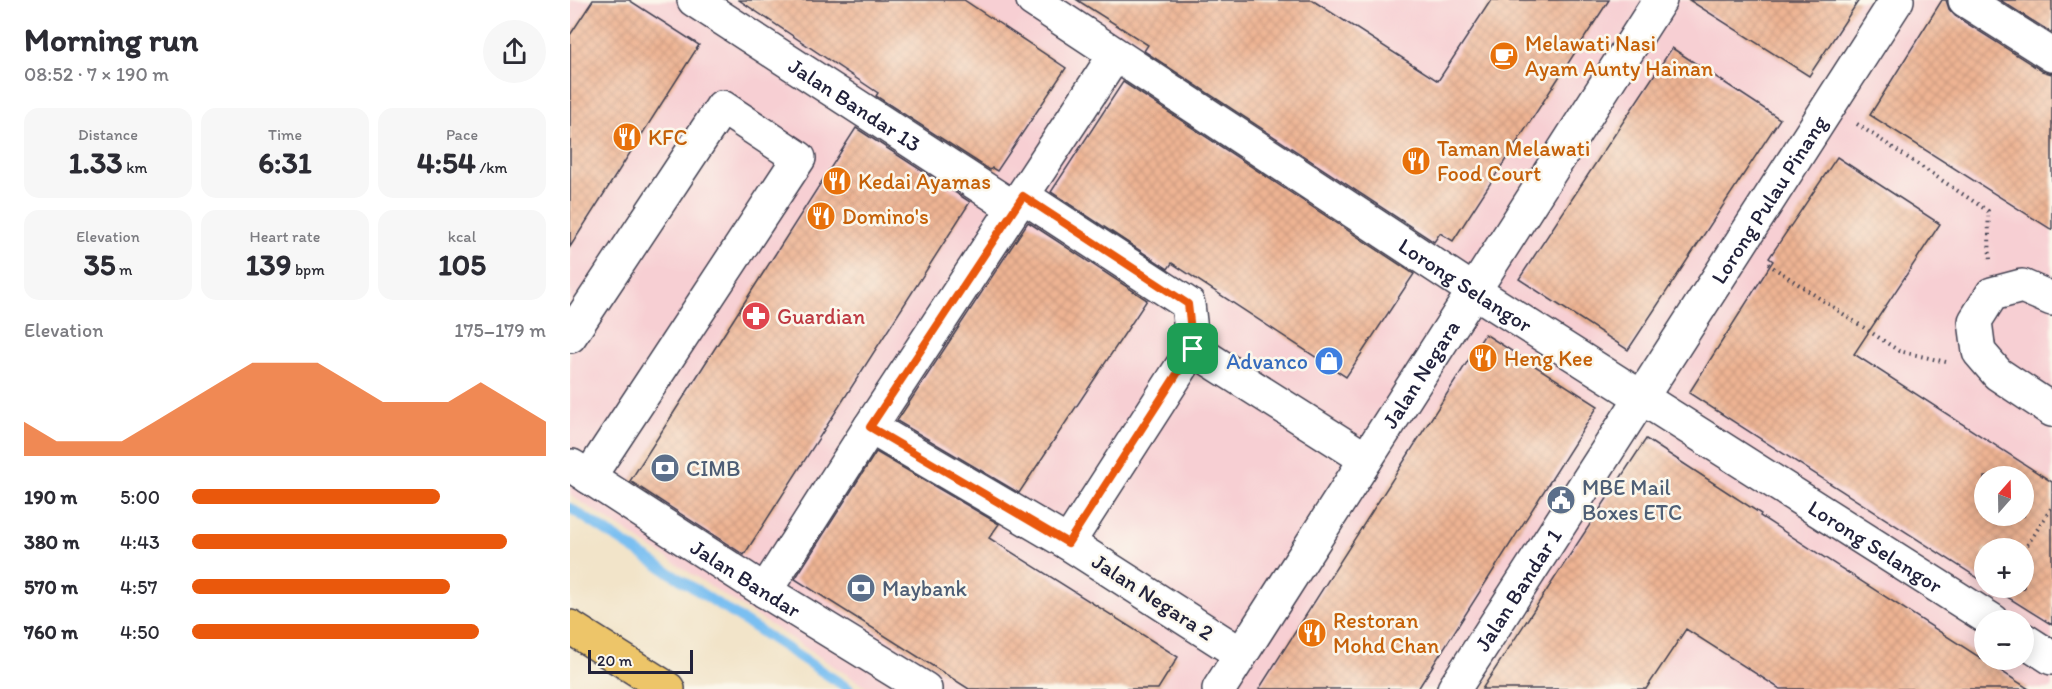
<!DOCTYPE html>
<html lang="en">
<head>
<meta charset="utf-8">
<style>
	:root { --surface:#fff; --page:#f7f7f7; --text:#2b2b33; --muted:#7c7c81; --accent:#ea580c }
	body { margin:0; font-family:Itim,sans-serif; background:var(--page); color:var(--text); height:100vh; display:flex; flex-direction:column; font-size:22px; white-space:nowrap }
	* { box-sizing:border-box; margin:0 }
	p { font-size:20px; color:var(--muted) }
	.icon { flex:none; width:33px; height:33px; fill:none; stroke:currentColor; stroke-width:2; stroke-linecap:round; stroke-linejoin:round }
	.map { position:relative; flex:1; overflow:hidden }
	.panel { display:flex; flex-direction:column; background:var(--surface); width:570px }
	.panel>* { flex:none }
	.needle { width:39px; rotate:20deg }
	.controls { position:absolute; left:1404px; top:466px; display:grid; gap:12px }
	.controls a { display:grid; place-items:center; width:60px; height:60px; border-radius:50%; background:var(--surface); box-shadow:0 3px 15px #0003; font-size:30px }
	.scale { position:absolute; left:18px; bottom:15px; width:105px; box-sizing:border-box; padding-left:6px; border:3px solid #22223b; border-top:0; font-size:16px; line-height:21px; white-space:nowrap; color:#22223b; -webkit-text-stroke:4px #fbf7ec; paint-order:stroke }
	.pin { position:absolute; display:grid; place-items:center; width:51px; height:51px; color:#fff; margin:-26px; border-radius:12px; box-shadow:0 3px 9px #0006 }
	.round { display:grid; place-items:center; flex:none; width:63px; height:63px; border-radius:32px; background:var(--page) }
	.summary { display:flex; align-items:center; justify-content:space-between; height:102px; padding:0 24px }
	h1 { font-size:33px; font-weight:700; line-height:45px }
	.metrics { display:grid; grid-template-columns:repeat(3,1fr); gap:9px; height:102px; padding:6px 24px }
	.metrics div { display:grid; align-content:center; border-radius:15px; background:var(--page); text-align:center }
	.metrics b { font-size:30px; font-weight:700 }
	.metrics small { font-size:16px; font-weight:400 }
	.metrics p { font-size:16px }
	.chart { height:168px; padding:12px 24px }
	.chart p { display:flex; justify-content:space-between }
	.chart svg { width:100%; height:108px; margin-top:6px; fill:var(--accent); opacity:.7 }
	ul { padding:0 24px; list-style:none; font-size:20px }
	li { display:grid; grid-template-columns:96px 72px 1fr; align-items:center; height:45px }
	li i { height:15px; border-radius:8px; background:var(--accent) }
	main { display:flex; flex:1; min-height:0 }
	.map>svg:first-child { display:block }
	.built { fill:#f7cfd3; fill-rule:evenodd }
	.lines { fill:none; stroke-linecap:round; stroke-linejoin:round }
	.stream { stroke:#7abff1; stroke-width:10 }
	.building { fill:url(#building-cross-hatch); fill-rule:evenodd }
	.minor-casing { stroke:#413f50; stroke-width:36 }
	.highway-casing { stroke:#413f50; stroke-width:36 }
	.path { stroke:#413f50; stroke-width:4; stroke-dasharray:1.5 4.5; stroke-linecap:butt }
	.minor { stroke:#fff; stroke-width:33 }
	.highway { stroke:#edc569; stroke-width:33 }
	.route-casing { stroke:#fff; stroke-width:12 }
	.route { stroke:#ea580c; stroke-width:8 }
	.labels { text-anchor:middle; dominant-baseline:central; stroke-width:5; stroke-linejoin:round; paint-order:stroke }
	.food-label { font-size:22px; fill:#c56008; stroke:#fbf7ec; text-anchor:start }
	.street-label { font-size:22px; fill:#22223b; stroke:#fbf7ec }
	.health-label { font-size:22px; fill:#be3a42; stroke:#fbf7ec; text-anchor:start }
	.shop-label { font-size:22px; fill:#366cbe; stroke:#fbf7ec; text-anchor:end }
	.service-label { font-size:22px; fill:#4e5e75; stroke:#fbf7ec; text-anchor:start }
</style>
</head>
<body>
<main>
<section class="panel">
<div class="summary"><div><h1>Morning run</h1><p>08:52 · 7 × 190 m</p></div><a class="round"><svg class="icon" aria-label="share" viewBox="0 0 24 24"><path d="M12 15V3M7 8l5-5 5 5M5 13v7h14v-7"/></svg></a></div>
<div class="metrics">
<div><p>Distance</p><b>1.33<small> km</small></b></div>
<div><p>Time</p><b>6:31</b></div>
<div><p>Pace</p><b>4:54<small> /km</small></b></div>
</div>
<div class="metrics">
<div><p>Elevation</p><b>35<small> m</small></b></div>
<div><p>Heart rate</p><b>139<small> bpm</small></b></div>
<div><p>kcal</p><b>105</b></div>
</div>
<div class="chart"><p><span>Elevation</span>175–179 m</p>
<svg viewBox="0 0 160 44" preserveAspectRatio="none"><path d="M0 44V30L10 38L20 38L30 38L40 30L50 22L60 14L70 6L80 6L90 6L100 14L110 22L120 22L130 22L140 14L150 22L160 30V44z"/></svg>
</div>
<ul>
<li><b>190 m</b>5:00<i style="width:70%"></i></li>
<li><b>380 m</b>4:43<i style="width:89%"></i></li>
<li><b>570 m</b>4:57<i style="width:73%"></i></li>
<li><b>760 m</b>4:50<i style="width:81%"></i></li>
</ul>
</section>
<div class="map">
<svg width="1482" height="689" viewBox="0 0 1482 689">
	<defs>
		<pattern id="building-cross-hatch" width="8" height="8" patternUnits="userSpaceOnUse" patternTransform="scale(1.5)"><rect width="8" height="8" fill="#eeb493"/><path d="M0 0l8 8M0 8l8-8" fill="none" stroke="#cc9a80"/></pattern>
	</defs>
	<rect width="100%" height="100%" fill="#fbf7ec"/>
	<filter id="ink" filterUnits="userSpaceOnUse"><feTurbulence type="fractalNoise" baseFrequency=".0167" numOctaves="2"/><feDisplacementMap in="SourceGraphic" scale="12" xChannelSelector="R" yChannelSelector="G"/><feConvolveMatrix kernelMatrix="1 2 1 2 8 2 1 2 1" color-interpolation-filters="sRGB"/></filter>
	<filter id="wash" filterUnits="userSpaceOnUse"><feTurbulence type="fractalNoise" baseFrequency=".008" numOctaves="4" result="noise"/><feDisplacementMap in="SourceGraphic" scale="24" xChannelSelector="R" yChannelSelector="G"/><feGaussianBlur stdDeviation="1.35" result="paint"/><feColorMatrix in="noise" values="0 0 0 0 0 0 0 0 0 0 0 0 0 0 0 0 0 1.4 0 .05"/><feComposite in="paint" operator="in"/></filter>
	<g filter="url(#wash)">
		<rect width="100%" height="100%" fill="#f2e4c9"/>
		<!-- built -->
		<path class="built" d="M0 0H1482V689H299L0 495ZM1414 477H1454V516H1414ZM1414 549H1454V588H1414ZM1414 621H1454V660H1414Z"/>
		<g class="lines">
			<!-- stream -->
			<path class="stream" d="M0 508 279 689"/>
		</g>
		<g id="blocks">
			<!-- building -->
			<path class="building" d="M23 0H59L129 45 0 247V35Z
				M169 0H394L496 68 427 171 422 168 420 170 306 96 308 93Z
				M507 0H742L868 81 921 0H1039L883 241 870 233 864 242 574 51 578 45Z
				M1119 0H1289L1239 76Z
				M1372 0H1376L1379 9 1385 16 1472 71 1482 74V230L1300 115Z
				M1430 0H1482V33Z
				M1102 48 1210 119 1058 350 949 279Z
				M553 82 844 274 776 377 602 263 598 269 481 192Z
				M286 128 400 202 174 555 60 481Z
				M1267 157 1370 224 1284 354 1482 482V625L1423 588H1454V549H1414V582L1119 393 1203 261 1199 258ZM1414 477H1454V516H1414Z
				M458 222 577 300 449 493 327 421Z
				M915 334 1028 406 848 689H689Z
				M1076 439 1191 514 1190 516 1459 689H1210L1116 629 1076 689H912Z
				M306 452 429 524 419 538 608 657 588 689H399L225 579Z"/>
		</g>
	</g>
	<g filter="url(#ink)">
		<use href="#blocks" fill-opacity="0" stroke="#413f50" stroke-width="1.5"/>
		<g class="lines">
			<!-- minor casing -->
			<g class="minor-casing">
				<g id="minor">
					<path id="s1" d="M124 0 444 208"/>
					<path id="s2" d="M463 0 904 291 1423 621"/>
					<path d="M1395 0 1482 55"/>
					<path d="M453 196 618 304 623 349"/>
					<path d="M1482 299 1452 286 1422 294 1405 321 1409 352 1428 374 1482 410"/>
					<path d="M0 336 152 107 229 158 19 477"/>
					<path d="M300 427 498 543"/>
					<path id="s3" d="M2 466 195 591 355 689"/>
					<path d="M195 591 300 427 545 55"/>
					<path d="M1454 640 1482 658"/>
					<path d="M671 654 498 543 623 349 796 459"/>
					<path id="s4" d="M649 689 1090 0"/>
					<path id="s5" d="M884 689 1327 0"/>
				</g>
			</g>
			<!-- highway casing -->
			<g class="highway-casing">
				<path id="highway" d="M0 627 98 689"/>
			</g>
			<!-- path -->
			<path class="path" d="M1287 124 1418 211 1420 260
				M1198 264 1329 351 1376 362
				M1454 550 1482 507"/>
			<!-- minor -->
			<use href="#minor" class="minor"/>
			<!-- highway -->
			<use href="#highway" class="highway"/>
		</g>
	</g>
	<g class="lines" filter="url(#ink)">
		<!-- route casing -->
		<g class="route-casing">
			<path id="route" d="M453 196 618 304 623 349 498 543 300 427Z"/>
		</g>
		<!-- route -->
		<use href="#route" class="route"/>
	</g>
	<!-- icons -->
	<defs>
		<g id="cafe-disc" transform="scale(1.5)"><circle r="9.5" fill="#e8710a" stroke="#fbf7ec"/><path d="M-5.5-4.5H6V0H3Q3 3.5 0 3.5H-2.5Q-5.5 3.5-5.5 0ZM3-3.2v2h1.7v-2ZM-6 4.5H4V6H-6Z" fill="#fff"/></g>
		<g id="restaurant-disc" transform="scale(1.5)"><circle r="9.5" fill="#e8710a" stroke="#fbf7ec"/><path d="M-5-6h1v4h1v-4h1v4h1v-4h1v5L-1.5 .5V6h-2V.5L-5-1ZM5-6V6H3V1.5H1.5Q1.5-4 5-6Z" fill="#fff"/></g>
		<g id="pharmacy-disc" transform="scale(1.5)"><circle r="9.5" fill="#e0444e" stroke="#fbf7ec"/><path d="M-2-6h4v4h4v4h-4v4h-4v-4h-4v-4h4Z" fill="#fff"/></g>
		<g id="shop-disc" transform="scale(1.5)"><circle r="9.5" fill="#3f7fe0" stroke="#fbf7ec"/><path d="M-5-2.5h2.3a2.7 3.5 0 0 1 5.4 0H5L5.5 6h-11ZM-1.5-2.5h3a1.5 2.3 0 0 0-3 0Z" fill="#fff"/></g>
		<g id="bank-disc" transform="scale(1.5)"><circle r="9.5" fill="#5c6f8a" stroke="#fbf7ec"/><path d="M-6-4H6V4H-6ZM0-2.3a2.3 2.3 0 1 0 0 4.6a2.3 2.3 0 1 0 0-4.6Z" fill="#fff"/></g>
		<g id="civic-disc" transform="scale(1.5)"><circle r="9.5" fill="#5c6f8a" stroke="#fbf7ec"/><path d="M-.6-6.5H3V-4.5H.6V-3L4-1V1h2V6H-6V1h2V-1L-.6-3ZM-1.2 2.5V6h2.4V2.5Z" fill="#fff"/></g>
	</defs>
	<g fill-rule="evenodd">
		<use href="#cafe-disc" x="934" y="56"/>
		<use href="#restaurant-disc" x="57" y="137"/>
		<use href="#restaurant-disc" x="846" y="161"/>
		<use href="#restaurant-disc" x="267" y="181"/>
		<use href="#restaurant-disc" x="251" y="216"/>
		<use href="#pharmacy-disc" x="186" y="316"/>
		<use href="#restaurant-disc" x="913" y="358"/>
		<use href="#shop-disc" x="759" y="361"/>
		<use href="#bank-disc" x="95" y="468"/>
		<use href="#civic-disc" x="991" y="500"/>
		<use href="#bank-disc" x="291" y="588"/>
		<use href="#restaurant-disc" x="742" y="633"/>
	</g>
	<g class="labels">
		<!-- food labels -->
		<g class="food-label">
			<text x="955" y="43">Melawati Nasi<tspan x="955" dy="25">Ayam Aunty Hainan</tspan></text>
			<text x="78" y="137">KFC</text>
			<text x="867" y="148">Taman Melawati<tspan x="867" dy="25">Food Court</tspan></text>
			<text x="288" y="181">Kedai Ayamas</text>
			<text x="272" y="216">Domino's</text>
			<text x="934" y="358">Heng Kee</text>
			<text x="763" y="620">Restoran<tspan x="763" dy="25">Mohd Chan</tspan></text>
		</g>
		<!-- street labels -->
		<g class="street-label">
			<text stroke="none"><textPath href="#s1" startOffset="192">Jalan Bandar 13</textPath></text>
			<text stroke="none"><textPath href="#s5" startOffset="582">Lorong Pulau Pinang</textPath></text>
			<text stroke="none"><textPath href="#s2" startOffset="518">Lorong Selangor</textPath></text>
			<text stroke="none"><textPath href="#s4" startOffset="374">Jalan Negara</textPath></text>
			<text stroke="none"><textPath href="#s2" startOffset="1004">Lorong Selangor</textPath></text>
			<text stroke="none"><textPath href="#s3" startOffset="207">Jalan Bandar</textPath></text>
			<text stroke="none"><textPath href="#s5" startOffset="118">Jalan Bandar 1</textPath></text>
			<text transform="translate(583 597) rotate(33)">Jalan Negara 2</text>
		</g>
		<!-- health labels -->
		<g class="health-label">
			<text x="207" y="316">Guardian</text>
		</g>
		<!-- shop labels -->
		<g class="shop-label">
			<text x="738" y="361">Advanco</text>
		</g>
		<!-- service labels -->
		<g class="service-label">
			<text x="116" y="468">CIMB</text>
			<text x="1012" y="487">MBE Mail<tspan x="1012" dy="25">Boxes ETC</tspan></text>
			<text x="312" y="588">Maybank</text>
		</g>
	</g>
</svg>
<div class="controls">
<a><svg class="needle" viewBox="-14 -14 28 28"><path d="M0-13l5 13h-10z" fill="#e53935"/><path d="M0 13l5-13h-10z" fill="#7c7c81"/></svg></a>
<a>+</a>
<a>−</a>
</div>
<div class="scale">20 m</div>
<div class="pin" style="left:623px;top:349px;background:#1e9e55"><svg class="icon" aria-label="arrive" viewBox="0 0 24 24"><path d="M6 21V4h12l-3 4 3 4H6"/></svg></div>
</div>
</main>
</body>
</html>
